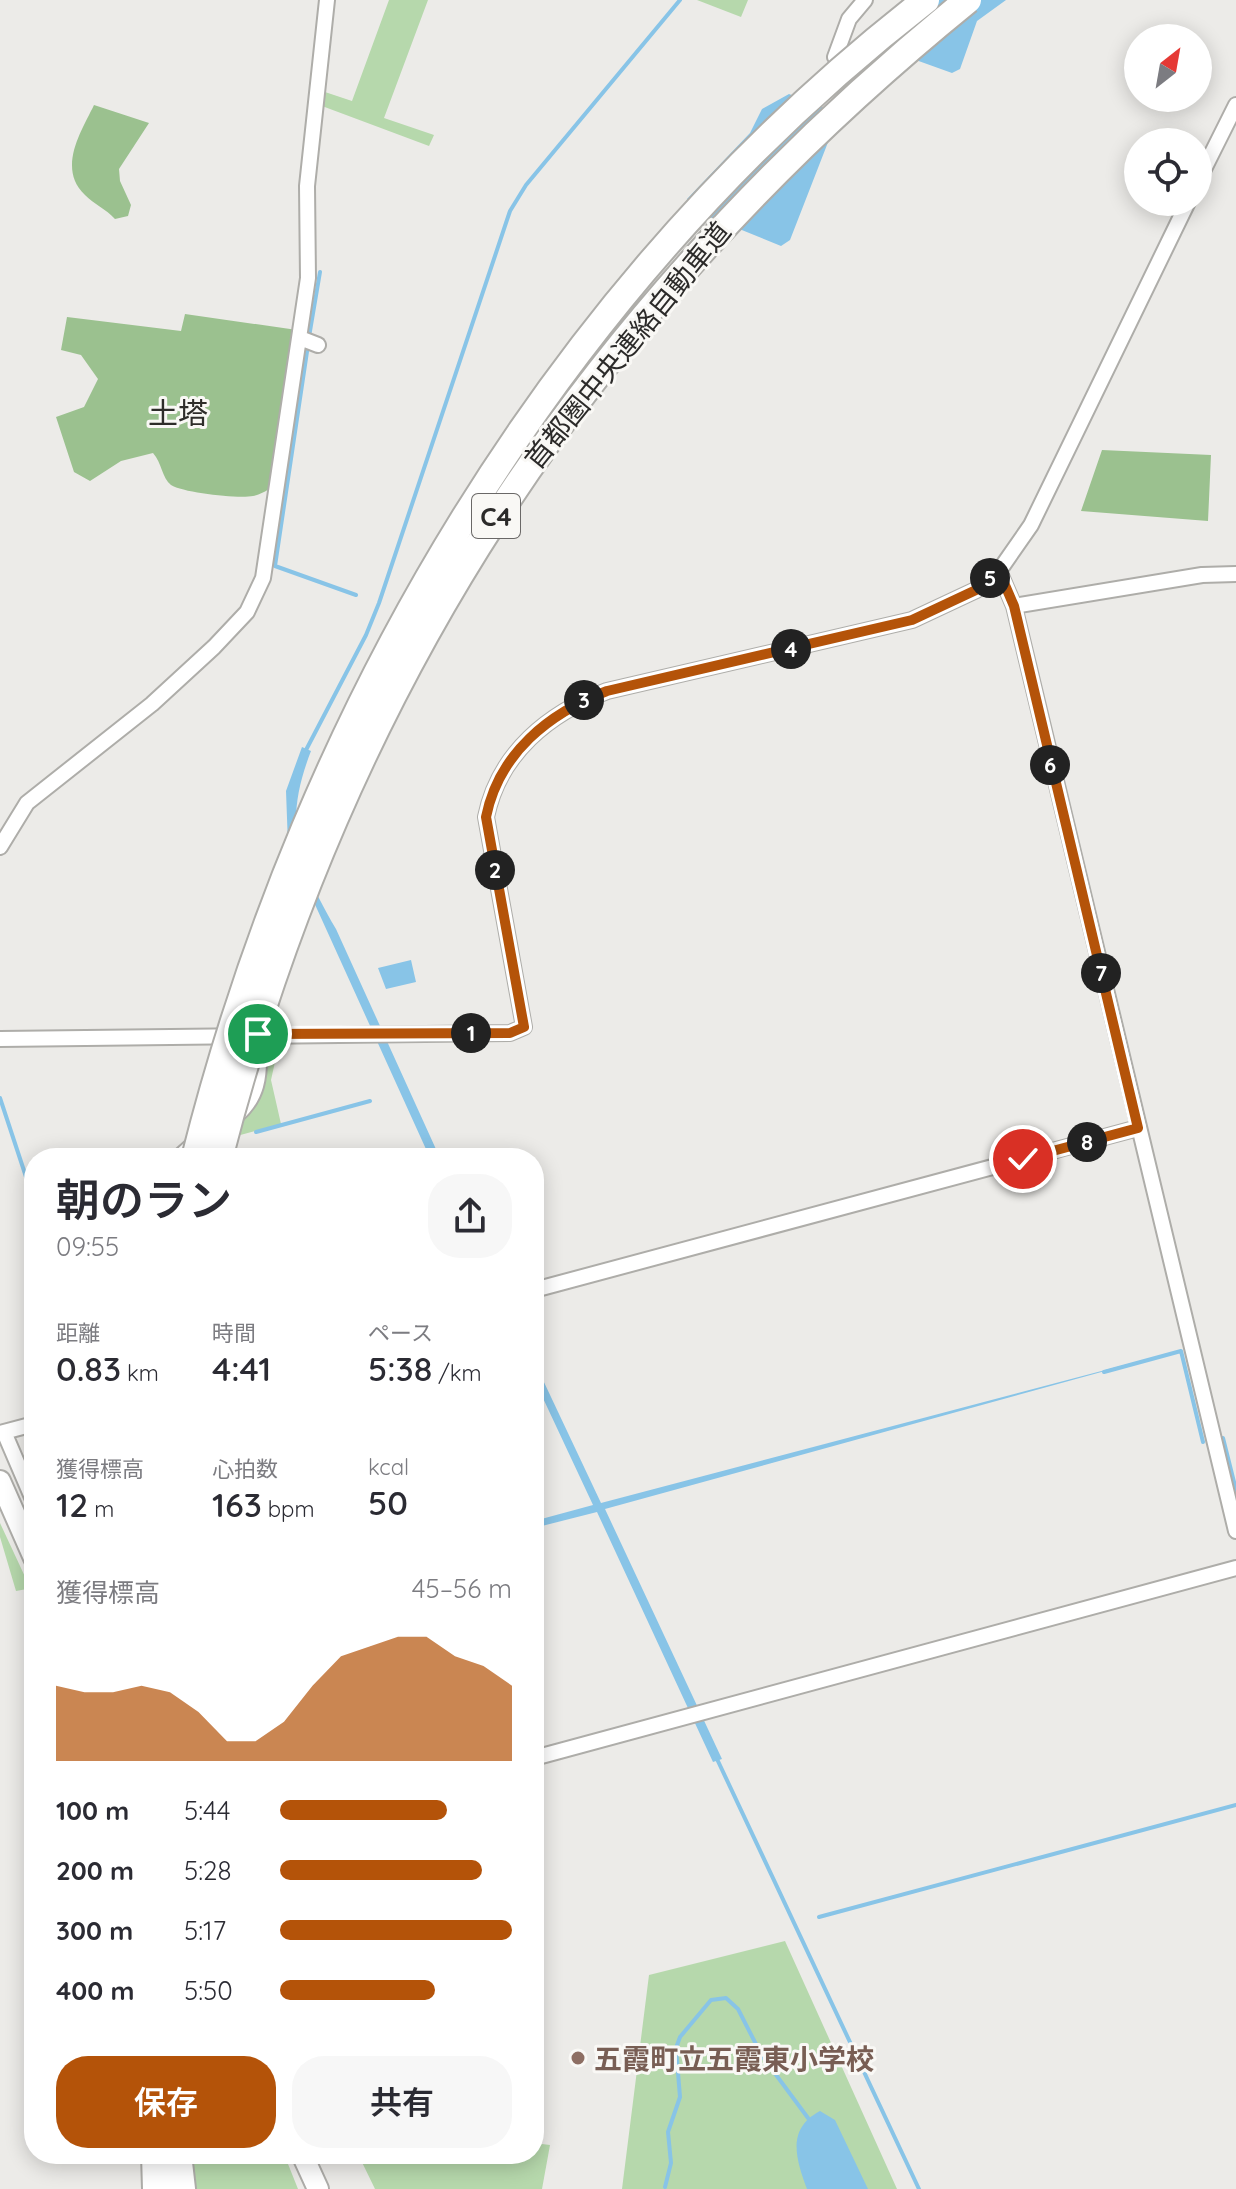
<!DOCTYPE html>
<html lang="ja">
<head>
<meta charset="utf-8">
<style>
	:root { --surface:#fff; --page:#f7f7f7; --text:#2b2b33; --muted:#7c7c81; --accent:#b45309 }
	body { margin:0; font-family:Quicksand,"Noto Sans JP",sans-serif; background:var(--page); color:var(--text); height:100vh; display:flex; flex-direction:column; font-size:30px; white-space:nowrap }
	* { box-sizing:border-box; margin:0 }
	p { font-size:26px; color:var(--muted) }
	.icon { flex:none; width:44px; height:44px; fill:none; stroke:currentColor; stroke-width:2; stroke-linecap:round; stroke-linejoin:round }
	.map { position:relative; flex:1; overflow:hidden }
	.sheet { position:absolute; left:24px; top:1148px; width:520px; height:1016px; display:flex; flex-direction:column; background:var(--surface); border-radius:32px; box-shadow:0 4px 20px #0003 }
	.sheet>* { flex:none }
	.needle { width:52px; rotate:31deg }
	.buttons { position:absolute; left:1124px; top:24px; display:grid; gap:16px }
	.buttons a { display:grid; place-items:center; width:88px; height:88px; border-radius:50%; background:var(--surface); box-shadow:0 4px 20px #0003; font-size:40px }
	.pin { position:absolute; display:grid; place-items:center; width:68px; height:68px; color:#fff; margin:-34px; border:4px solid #fff; border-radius:50%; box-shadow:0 2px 8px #0007 }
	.km { position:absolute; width:40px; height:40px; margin:-20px; border-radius:50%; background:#222; color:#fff; font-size:22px; line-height:40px; text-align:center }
	.round { display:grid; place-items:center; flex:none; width:84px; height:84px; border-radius:32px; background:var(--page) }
	.summary { display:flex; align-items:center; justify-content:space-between; height:136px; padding:0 32px }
	h1 { font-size:44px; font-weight:600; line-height:60px }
	.stats { display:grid; grid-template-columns:repeat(3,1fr); gap:12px; height:136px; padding:8px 32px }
	.stats div { display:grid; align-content:center }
	.stats b { font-size:34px; font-weight:600 }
	.stats small { font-size:22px; font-weight:400 }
	.stats p { font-size:22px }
	.chart { height:224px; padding:16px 32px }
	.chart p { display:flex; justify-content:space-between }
	.chart svg { width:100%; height:144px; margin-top:8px; fill:var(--accent); opacity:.7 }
	.cta { display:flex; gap:16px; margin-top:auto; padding:16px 32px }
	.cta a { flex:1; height:92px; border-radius:32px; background:var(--accent); color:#fff; font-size:32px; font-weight:600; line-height:92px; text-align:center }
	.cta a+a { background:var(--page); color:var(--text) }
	ul { padding:0 32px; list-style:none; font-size:26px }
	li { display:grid; grid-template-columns:128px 96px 1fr; align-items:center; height:60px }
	li i { height:20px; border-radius:10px; background:var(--accent) }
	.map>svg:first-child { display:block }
	.green { fill:#b6d8ac }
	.forest { fill:#9bc18f }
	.water { fill:#88c4e7 }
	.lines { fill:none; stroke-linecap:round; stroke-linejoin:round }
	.stream { stroke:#88c4e7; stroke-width:4 }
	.street-casing { stroke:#aeada9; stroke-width:18 }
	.secondary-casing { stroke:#aeada9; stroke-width:24 }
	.highway-casing { stroke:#aeada9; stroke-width:30 }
	.street { stroke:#fff; stroke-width:14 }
	.secondary { stroke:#fff; stroke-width:20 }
	.highway { stroke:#fff; stroke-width:26 }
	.highway-bridge-casing { stroke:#aeada9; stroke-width:30; stroke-linecap:butt }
	.highway-bridge { stroke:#fff; stroke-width:26 }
	.route-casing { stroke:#fff; stroke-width:16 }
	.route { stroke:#b45309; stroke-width:10 }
	.education-dot { fill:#8d6e63; stroke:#f9f8f5; stroke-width:3 }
	.labels { text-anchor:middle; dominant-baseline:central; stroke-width:6; stroke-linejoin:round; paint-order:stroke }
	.shield { fill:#f9f8f5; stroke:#6a6867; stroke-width:2 }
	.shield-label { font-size:26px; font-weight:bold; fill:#2c2b2a }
	.street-label { font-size:28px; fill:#2c2b2a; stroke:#f9f8f5 }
	.education-label { font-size:28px; font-weight:bold; fill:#785e54; stroke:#f9f8f5; text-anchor:start }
	.neighbourhood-label { font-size:30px; fill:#2e2d2a; stroke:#f9f8f5 }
</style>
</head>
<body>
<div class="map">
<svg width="1236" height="2189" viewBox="0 0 1236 2189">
	<rect width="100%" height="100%" fill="#ecebe8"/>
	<!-- green -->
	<path class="green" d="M389 0H428L384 118 434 135 429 146 322 106V91L352 101Z
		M697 0H748L741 17Z
		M279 1044 271 1080 281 1124 233 1137 260 1094 265 1045Z
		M0 1523 34 1596V1612L27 1589 16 1591 0 1537Z
		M785 1941 897 2189H622L649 1975Z
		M534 2143 550 2145 542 2189H375L358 2154H534Z
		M189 2154H284L298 2189H192Z"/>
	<!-- forest -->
	<path class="forest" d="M94 105 149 123 119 169 120 181 131 205 128 216 115 219C106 209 94 204 85 195 57 168 81 132 94 105Z
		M185 314 297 330 271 488C266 491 259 495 253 496 239 499 184 493 171 485 162 478 162 463 153 453L121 461 90 481 74 472 56 417 84 407 98 379 81 355 61 350 67 317 181 331Z
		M1102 450 1211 455 1208 521 1081 511Z"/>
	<!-- water -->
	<path class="water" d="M926 0H1006L977 21 960 69 952 73 888 50 883 42Z
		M789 94 839 114 790 240 781 246 690 209 687 199 750 133 762 109Z
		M302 747 311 751C282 826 298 862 336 929L440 1158H430L288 845 286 791Z
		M411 960 416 982 386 989 378 968Z
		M1185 1349 605 1509 722 1759 713 1762 597 1512 534 1528V1521L593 1505 534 1379V1361L601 1503Z
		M820 2111 835 2120 868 2189H807C796 2159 786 2129 820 2111Z"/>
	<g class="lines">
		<!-- stream -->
		<path class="stream" d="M309 337 320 272
			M308 345 275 566 356 595
			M306 750 366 635 379 603 510 211 526 185 680 0
			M0 1098 34 1201
			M256 1132 370 1101
			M1104 1372 1181 1351 1203 1442
			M1223 1438 1236 1490
			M717 1759 919 2189
			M819 1917 1236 1805
			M665 2187 671 2163 668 2132 680 2097 676 2048 680 2037 711 2000 726 1998 738 2009 762 2056 808 2118"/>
		<!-- street casing -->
		<g class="street-casing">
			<path id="street" d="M835 57 849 19 865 0
				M1198 181 1236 105
				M1188 202 1031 525 999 571 1014 606 1236 1531
				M300 338 318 345
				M1014 606 1202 575 1236 574
				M0 847 27 803 152 704 214 647 247 612 263 578 308 278 307 186 327 0
				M0 1039 510 1033 524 1027 486 817C499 753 549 713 607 691L912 620 976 590 999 571
				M236 1116C258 1097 260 1076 259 1049
				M178 1158 198 1140
				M534 1290 1138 1128
				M4 1432 34 1502
				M0 1433 34 1424
				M534 1758 1236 1568"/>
		</g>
		<!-- secondary casing -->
		<g class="secondary-casing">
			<path id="secondary" d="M0 1481 34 1558
				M302 2154 318 2189"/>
		</g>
		<!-- highway casing -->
		<g class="highway-casing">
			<path id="highway" d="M155 2154 156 2189
				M178 2154 182 2189"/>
		</g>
		<!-- street -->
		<use href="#street" class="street"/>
		<!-- secondary -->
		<use href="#secondary" class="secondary"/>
		<!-- highway -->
		<use href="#highway" class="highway"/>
		<!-- highway-bridge casing -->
		<g class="highway-bridge-casing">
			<path id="highway-bridge" d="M195 1158C308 709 557 286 926 0
				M219 1158C341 683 587 309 968 0"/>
		</g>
		<!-- highway-bridge -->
		<use href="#highway-bridge" class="highway-bridge"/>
	</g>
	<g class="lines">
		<!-- route casing -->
		<g class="route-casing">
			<path id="route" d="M258 1034 510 1033 524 1027 486 817C499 753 549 713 607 691L912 620 976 590 999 571 1014 606 1138 1128 1023 1159"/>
		</g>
		<!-- route -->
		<use href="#route" class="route"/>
	</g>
	<!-- markers -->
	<circle class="education-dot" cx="578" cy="2058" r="8"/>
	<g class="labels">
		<!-- shield labels -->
		<rect class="shield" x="472" y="494" width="48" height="44" rx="6"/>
		<g class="shield-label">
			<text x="496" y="516">C4</text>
		</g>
		<!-- street labels -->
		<g class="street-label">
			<text transform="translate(627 345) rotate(-51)">首都圏中央連絡自動車道</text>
		</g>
		<!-- education labels -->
		<g class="education-label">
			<text x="594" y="2058">五霞町立五霞東小学校</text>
		</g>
		<!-- neighbourhood labels -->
		<g class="neighbourhood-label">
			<text x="178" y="413">土塔</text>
		</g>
	</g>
</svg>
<div class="buttons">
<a><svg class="needle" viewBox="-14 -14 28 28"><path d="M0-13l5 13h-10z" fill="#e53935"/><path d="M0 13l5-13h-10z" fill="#7c7c81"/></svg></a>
<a><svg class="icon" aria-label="locate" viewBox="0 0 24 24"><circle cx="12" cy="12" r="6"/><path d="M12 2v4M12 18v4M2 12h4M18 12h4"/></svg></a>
</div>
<div class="pin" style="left:258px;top:1034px;background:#1e9e55"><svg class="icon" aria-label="arrive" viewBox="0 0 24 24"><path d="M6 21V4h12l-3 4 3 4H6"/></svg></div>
<div class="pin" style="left:1023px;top:1159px;background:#d93025"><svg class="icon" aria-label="check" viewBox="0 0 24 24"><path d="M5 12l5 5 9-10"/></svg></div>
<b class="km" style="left:471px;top:1033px">1</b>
<b class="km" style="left:495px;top:870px">2</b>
<b class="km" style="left:584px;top:700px">3</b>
<b class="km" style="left:791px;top:649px">4</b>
<b class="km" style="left:990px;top:578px">5</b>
<b class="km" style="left:1050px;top:765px">6</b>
<b class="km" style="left:1101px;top:973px">7</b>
<b class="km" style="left:1087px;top:1142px">8</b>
<section class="sheet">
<div class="summary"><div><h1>朝のラン</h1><p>09:55</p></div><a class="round"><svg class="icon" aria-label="share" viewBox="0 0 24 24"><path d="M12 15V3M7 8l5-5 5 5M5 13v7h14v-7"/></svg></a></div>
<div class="stats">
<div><p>距離</p><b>0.83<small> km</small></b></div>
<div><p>時間</p><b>4:41</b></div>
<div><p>ペース</p><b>5:38<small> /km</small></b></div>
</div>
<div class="stats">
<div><p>獲得標高</p><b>12<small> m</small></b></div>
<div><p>心拍数</p><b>163<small> bpm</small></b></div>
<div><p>kcal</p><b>50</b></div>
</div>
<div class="chart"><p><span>獲得標高</span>45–56 m</p>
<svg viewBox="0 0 160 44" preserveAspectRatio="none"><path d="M0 44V21L10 23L20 23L30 21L40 23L50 29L60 38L70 38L80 32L90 21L100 12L110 9L120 6L130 6L140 12L150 15L160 21V44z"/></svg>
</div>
<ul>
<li><b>100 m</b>5:44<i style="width:72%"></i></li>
<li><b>200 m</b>5:28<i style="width:87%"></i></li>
<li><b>300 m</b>5:17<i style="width:100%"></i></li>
<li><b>400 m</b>5:50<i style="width:67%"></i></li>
</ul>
<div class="cta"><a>保存</a><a>共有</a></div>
</section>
</div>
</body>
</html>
